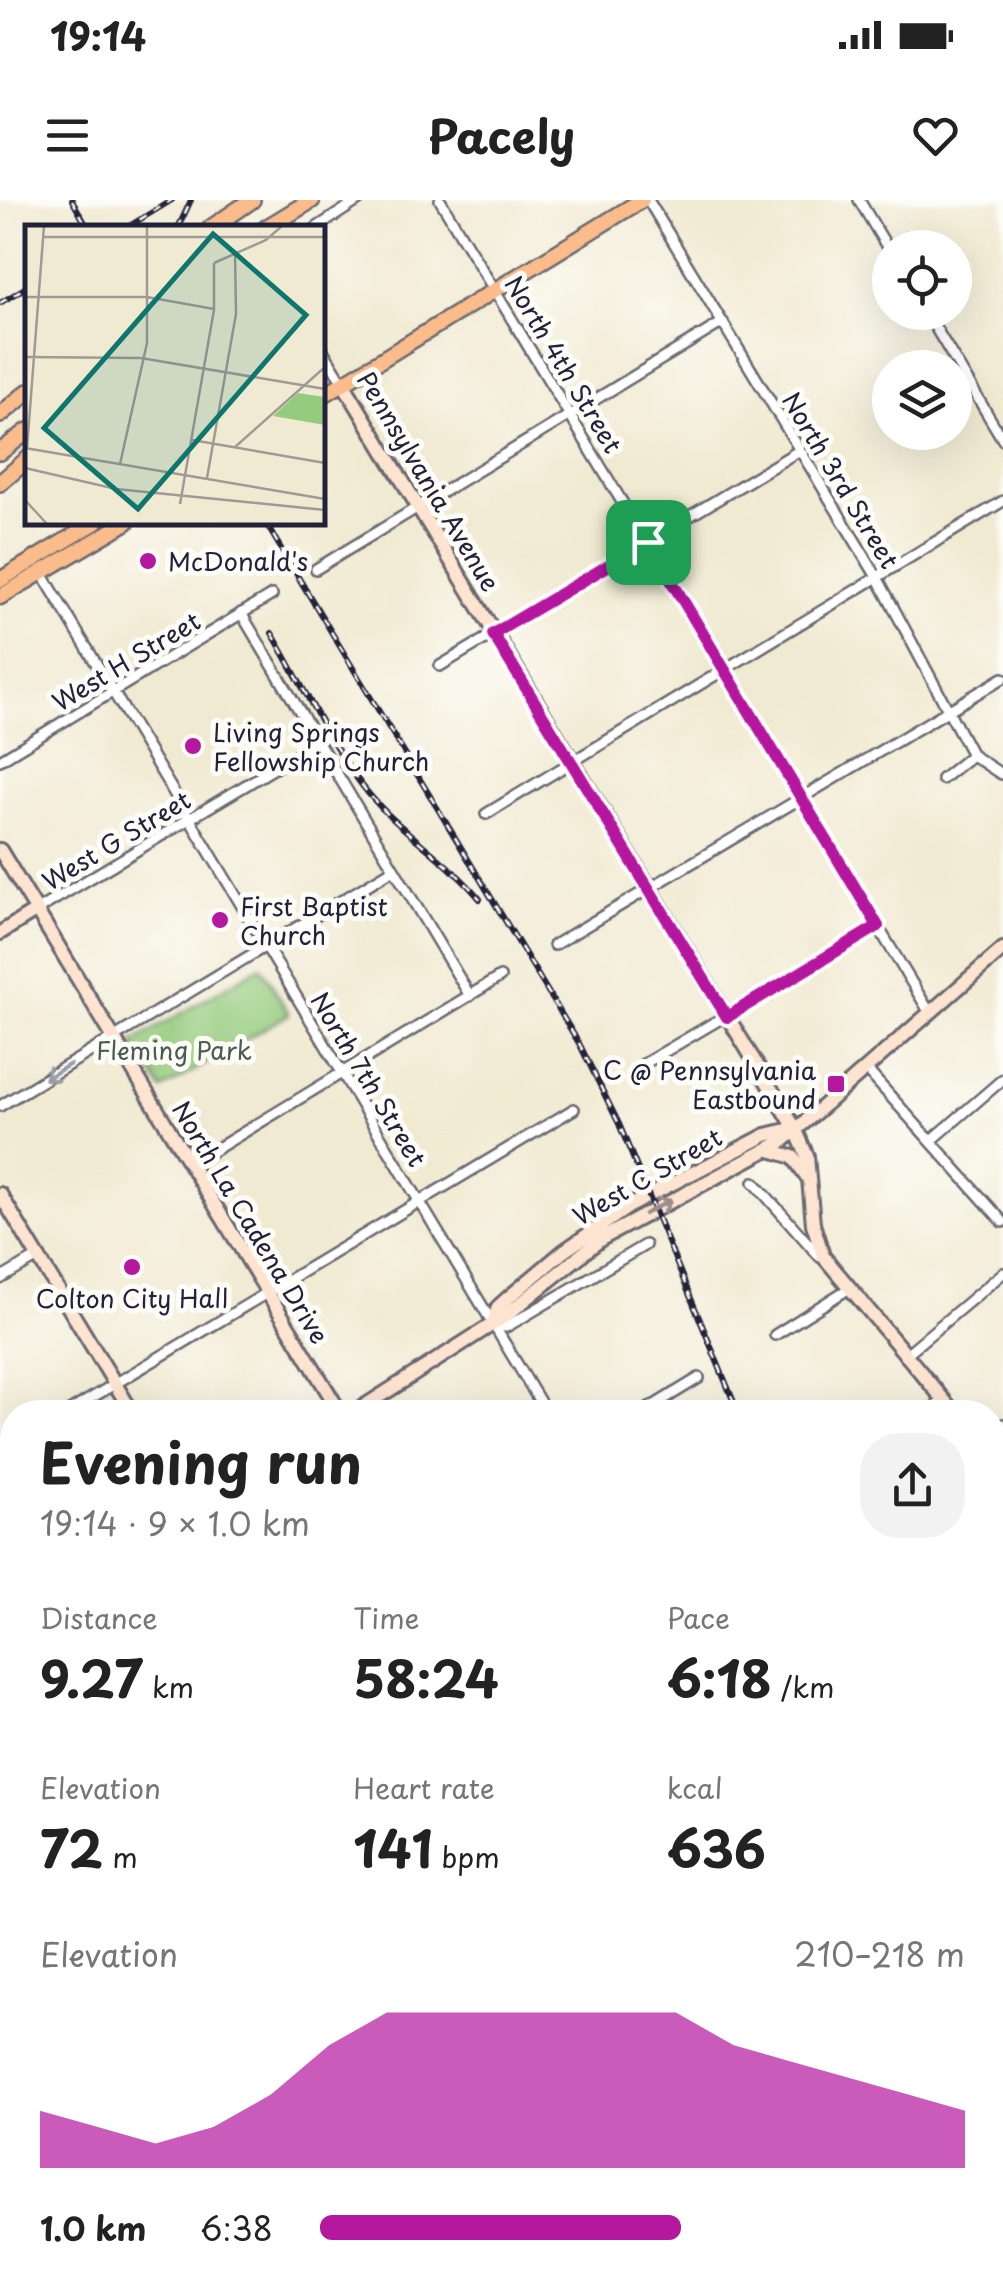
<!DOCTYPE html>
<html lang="en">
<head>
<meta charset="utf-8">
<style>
	:root { --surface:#fff; --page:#f2f2f2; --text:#222; --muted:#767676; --accent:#b5179e }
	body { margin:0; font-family:"Playpen Sans",sans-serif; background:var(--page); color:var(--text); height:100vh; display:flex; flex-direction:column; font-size:38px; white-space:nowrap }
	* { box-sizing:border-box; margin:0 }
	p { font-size:32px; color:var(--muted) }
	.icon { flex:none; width:55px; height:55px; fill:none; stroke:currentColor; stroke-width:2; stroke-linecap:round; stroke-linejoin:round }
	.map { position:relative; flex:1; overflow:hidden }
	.details { position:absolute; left:0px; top:1200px; width:1005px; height:885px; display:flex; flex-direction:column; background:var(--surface); border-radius:40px 40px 0 0; box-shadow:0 10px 40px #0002 }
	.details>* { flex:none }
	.fabs { position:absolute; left:872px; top:30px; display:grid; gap:20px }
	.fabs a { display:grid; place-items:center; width:100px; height:100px; border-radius:50%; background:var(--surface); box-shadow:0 10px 40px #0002; font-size:50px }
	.pin { position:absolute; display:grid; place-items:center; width:85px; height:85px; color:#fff; margin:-42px; border-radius:20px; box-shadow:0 5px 15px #0006 }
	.round { display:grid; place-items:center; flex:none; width:105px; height:105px; border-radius:40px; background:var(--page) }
	.headline { display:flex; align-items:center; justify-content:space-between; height:170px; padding:0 40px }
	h1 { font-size:55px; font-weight:700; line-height:75px }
	.stats { display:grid; grid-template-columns:repeat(3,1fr); gap:15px; height:170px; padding:10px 40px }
	.stats div { display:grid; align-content:center }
	.stats b { font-size:50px; font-weight:700 }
	.stats small { font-size:28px; font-weight:400 }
	.stats p { font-size:28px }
	.chart { height:280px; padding:20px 40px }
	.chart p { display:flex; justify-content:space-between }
	.chart svg { width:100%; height:180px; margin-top:10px; fill:var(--accent); opacity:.7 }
	ul { padding:0 40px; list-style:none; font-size:32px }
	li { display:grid; grid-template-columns:160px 120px 1fr; align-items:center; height:75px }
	li i { height:25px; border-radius:12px; background:var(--accent) }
	.status { display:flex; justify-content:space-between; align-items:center; height:70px; padding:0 50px; background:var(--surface); direction:ltr }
	.status svg { height:28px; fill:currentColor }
	header { display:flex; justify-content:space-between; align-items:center; height:130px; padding:0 40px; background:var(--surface); font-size:45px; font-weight:700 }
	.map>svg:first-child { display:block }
	.green { fill:#95cb7e; stroke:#5c765c; stroke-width:2.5 }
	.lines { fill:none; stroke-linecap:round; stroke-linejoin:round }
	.street-casing { stroke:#6a6870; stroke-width:14 }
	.secondary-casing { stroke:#6a6870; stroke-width:18 }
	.primary-casing { stroke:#6a6870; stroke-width:19 }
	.highway-casing { stroke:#6a6870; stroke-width:20 }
	.street { stroke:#fff; stroke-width:9 }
	.secondary { stroke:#fde4d1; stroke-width:12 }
	.primary { stroke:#fabc8b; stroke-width:14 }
	.highway { stroke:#fabc8b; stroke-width:15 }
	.rail-casing { stroke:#22223b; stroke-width:6 }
	.rail { stroke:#fdfcf7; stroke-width:2.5; stroke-dasharray:8; stroke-linecap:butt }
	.oneway { stroke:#9c9ca7 }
	.oneway2 { stroke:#9a8d8e }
	.route-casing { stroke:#fff; stroke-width:20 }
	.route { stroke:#b5179e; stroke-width:12 }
	.poi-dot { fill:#b5179e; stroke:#fdfcf7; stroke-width:4 }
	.labels { text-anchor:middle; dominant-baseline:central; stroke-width:10; stroke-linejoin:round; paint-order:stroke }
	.street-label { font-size:25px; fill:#22223b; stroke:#fdfcf7 }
	.poi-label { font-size:25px; fill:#22223b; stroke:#fdfcf7; text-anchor:start }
	.park-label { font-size:25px; fill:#4a5d52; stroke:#fdfcf7 }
	.inset-road { fill:none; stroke:#9e9a96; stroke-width:2.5 }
	.view { fill:#0f766e; fill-opacity:0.15; stroke:#0f766e; stroke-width:5 }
	.inset-edge { fill:none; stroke:#22223b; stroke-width:5 }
</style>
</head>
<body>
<div class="status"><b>19:14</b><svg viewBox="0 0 49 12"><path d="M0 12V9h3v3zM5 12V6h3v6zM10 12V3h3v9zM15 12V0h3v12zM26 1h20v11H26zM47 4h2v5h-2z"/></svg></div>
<header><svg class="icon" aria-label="menu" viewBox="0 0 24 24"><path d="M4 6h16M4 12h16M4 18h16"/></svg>Pacely<svg class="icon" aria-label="heart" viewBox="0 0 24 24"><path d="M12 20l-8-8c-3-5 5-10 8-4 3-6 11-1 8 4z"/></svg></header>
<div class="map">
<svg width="1003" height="2085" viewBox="0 0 1003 2085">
	<rect width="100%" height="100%" fill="#fdfcf7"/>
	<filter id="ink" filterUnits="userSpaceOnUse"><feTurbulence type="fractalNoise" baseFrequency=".01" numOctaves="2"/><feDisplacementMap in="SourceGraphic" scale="20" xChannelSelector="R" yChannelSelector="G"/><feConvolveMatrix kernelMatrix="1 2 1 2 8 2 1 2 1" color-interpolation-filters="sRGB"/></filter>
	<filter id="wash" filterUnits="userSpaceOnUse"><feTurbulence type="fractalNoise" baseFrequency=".0048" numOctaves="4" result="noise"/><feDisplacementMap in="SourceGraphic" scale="40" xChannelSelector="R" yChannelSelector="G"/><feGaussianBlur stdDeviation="2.25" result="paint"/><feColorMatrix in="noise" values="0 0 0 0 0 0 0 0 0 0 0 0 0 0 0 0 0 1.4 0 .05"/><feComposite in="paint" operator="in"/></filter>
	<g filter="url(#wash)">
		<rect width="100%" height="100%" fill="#f1ead2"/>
		<!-- green -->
		<path class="green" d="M261 766 289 814 162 890 133 842Z"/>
	</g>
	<g filter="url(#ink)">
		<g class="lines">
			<!-- street casing -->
			<g class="street-casing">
				<path id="street" d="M440 0 930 813
					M648 0 877 377 972 555 1001 574
					M859 0 890 52
					M316 28 359 0
					M926 112 1003 240
					M322 149 343 183
					M316 369 723 122
					M40 370 546 1212
					M241 413 470 796
					M440 466 800 250
					M0 560 272 395
					M942 579 972 555
					M486 614 1003 301
					M37 710 318 542
					M554 745 1003 478
					M642 865 878 726
					M866 869 1003 1022
					M0 906 394 669
					M931 941 1003 879
					M190 965 500 777
					M754 982 820 1057
					M0 1079 38 1057
					M493 1124 506 1127 645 1045
					M775 1135 848 1089
					M904 1156 1003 1073
					M68 1212 574 909
					M643 1212 699 1178
					M926 1212 944 1201
					M992 1233 1003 1224
					M0 1253 12 1246
					M0 1340 12 1361
					M992 1468 1003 1480
					M0 1600 12 1593
					M0 1619 12 1632
					M0 1876 12 1865
					M232 2072 243 2085
					M398 2072 409 2085
					M565 2072 576 2085
					M209 2085 223 2072"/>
			</g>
			<!-- secondary casing -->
			<g class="secondary-casing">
				<path id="secondary" d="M343 183 795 928 807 956 813 1024 823 1056 954 1212
					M0 650 340 1212
					M0 733 37 710
					M770 950 793 957 808 978
					M0 994 132 1212
					M493 1124 498 1107 508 1098 564 1051 631 1005 766 935 795 928
					M355 1212 504 1117 601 1039 783 941 1003 749
					M992 1257 1003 1269
					M992 1389 1003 1383
					M0 1428 12 1421
					M992 2060 1003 2051
					M748 2072 766 2085
					M964 2085 978 2072"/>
			</g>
			<!-- primary casing -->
			<g class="primary-casing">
				<path id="primary" d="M322 196 642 0
					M0 380 96 322
					M0 397 127 322"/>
			</g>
			<!-- highway casing -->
			<g class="highway-casing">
				<path id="highway" d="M211 28 252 0
					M266 28 312 0
					M0 215 28 192
					M0 252 28 231
					M0 283 28 259"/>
			</g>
			<!-- street -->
			<use href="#street" class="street"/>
			<!-- secondary -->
			<use href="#secondary" class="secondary"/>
			<!-- primary -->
			<use href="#primary" class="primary"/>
			<!-- highway -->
			<use href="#highway" class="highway"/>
			<!-- rail casing -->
			<g class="rail-casing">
				<path id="rail" d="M72 0 88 28
					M126 28 172 0
					M178 28 191 0
					M0 103 28 86
					M265 322 580 845 619 924 738 1212
					M272 433C302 483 331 548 368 593 401 633 447 659 480 699
					M992 1817 1003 1842
					M992 1846 1003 1872
					M992 1873 1003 1899"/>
			</g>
			<!-- rail -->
			<use href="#rail" class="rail"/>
		</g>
		<!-- one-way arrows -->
		<defs><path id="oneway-shaft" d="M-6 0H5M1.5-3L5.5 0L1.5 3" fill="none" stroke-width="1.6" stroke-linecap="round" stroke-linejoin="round" transform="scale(2.5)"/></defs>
		<use class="oneway" href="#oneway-shaft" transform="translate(57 872) rotate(149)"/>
		<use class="oneway2" href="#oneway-shaft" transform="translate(658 1007) rotate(-28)"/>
	</g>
	<g class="lines" filter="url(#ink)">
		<!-- route casing -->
		<g class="route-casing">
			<path id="route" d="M648 342 878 726 727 817 493 434Z"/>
		</g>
		<!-- route -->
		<use href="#route" class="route"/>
	</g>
	<!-- markers -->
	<g class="poi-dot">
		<circle cx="148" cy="361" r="10"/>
		<circle cx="193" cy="546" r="10"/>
		<circle cx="220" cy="720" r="10"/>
		<rect x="826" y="874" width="20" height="20" rx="5"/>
		<circle cx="132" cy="1067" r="10"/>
	</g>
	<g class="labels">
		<!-- street labels -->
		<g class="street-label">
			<text transform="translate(564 164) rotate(59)">North 4th Street</text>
			<text transform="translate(841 280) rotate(59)">North 3rd Street</text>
			<text transform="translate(429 281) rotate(59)">Pennsylvania Avenue</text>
			<text transform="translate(126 461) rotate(-31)">West H Street</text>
			<text transform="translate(116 640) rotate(-31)">West G Street</text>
			<text transform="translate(369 879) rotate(59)">North 7th Street</text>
			<text transform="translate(647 976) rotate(-30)">West C Street</text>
			<text transform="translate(251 1022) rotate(59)">North La Cadena Drive</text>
		</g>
		<!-- poi labels -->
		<g class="poi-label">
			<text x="168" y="361">McDonald's</text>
			<text x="213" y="532">Living Springs<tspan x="213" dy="29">Fellowship Church</tspan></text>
			<text x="240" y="706">First Baptist<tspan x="240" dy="29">Church</tspan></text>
			<text x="816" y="870" text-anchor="end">C @ Pennsylvania<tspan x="816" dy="29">Eastbound</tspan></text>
			<text x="132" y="1098" text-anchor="middle">Colton City Hall</text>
		</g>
		<!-- park labels -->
		<g class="park-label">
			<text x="174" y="850">Fleming Park</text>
		</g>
	</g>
	<!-- overview -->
	<g transform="translate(25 25)">
		<rect width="300" height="300" fill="#f1ead2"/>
		<path d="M273 168 300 172V200L248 191Z" fill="#95cb7e"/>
		<path class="inset-road" d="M18 12H300M189 38 241 15 257 1M0 72H122L189 84M0 132 116 133 300 164M167 215 300 238M210 222 300 142M0 223 300 274M2 223 19 1M95 239 122 118V1M0 243 91 264 300 285M182 253 211 89 210 28M0 275 22 299M155 279 189 85V38"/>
		<path class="view" d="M188 9 281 90 113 284 19 203Z"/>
		<rect width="300" height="300" class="inset-edge"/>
	</g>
</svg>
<div class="fabs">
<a><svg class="icon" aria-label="locate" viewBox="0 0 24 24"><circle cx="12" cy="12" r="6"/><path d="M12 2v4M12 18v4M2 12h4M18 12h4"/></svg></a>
<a><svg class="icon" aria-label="layers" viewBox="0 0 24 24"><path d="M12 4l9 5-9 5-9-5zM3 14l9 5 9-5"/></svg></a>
</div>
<div class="pin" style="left:648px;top:342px;background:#1e9e55"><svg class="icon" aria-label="arrive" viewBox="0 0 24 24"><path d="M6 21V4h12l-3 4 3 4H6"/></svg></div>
<section class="details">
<div class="headline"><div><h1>Evening run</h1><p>19:14 · 9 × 1.0 km</p></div><a class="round"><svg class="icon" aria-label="share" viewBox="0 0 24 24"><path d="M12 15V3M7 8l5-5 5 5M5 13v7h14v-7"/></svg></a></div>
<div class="stats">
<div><p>Distance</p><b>9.27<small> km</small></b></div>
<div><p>Time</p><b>58:24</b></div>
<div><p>Pace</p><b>6:18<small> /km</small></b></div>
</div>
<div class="stats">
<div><p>Elevation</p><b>72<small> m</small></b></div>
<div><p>Heart rate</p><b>141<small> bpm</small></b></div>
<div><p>kcal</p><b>636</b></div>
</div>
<div class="chart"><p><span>Elevation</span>210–218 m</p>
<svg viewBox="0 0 160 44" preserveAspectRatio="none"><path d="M0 44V30L10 34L20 38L30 34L40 26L50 14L60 6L70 6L80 6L90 6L100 6L110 6L120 14L130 18L140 22L150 26L160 30V44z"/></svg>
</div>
<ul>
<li><b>1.0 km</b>6:38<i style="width:56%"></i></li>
</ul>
</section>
</div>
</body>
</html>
